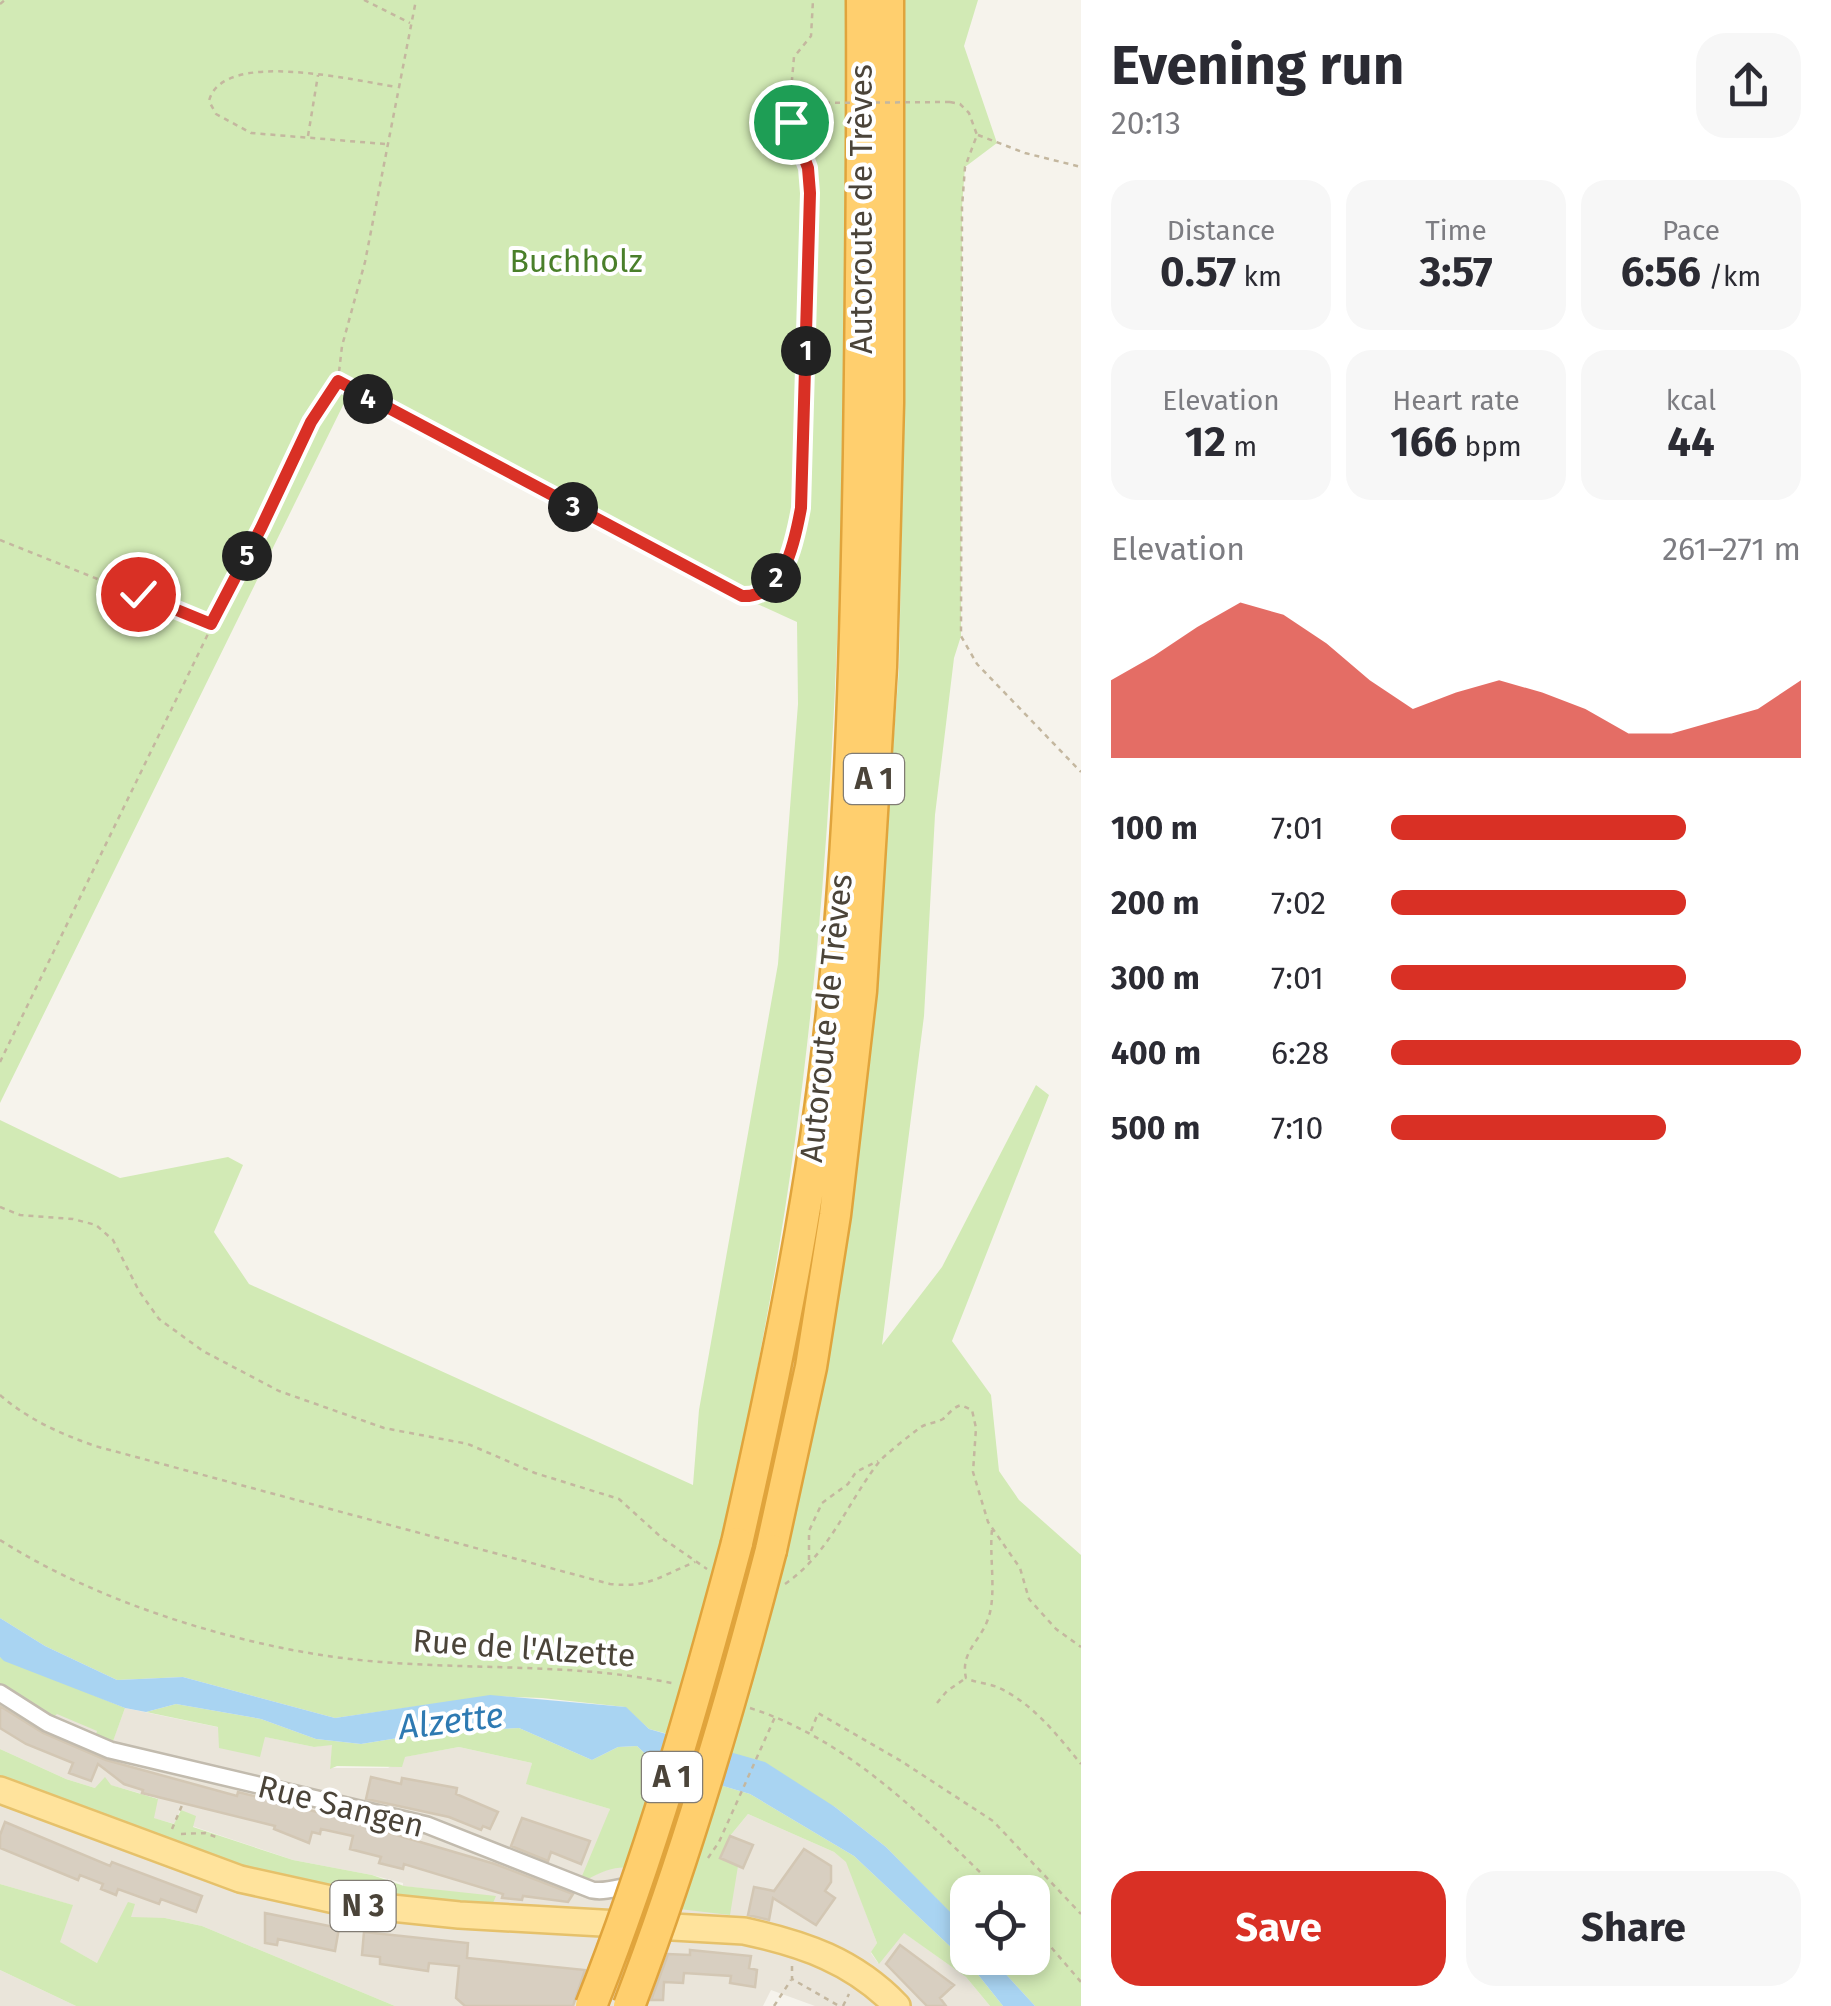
<!DOCTYPE html>
<html lang="en">
<head>
<meta charset="utf-8">
<style>
	:root { --surface:#fff; --page:#f7f7f7; --text:#2b2b33; --muted:#7c7c81; --accent:#d93025 }
	body { margin:0; font-family:"Fira Sans",sans-serif; background:var(--page); color:var(--text); height:100vh; display:flex; flex-direction:column; font-size:38px; white-space:nowrap }
	* { box-sizing:border-box; margin:0 }
	p { font-size:32px; color:var(--muted) }
	.icon { flex:none; width:55px; height:55px; fill:none; stroke:currentColor; stroke-width:2; stroke-linecap:round; stroke-linejoin:round }
	.map { position:relative; flex:1; overflow:hidden }
	.details { display:flex; flex-direction:column; background:var(--surface); width:750px }
	.details>* { flex:none }
	.controls { position:absolute; left:950px; top:1875px; display:grid; gap:20px }
	.controls a { display:grid; place-items:center; width:100px; height:100px; border-radius:20px; background:var(--surface); box-shadow:0 5px 15px #0003; font-size:50px }
	.pin { position:absolute; display:grid; place-items:center; width:85px; height:85px; color:#fff; margin:-42px; border:5px solid #fff; border-radius:50%; box-shadow:0 2px 10px #0007 }
	.km { position:absolute; width:50px; height:50px; margin:-25px; border-radius:50%; background:#222; color:#fff; font-size:28px; line-height:50px; text-align:center }
	.round { display:grid; place-items:center; flex:none; width:105px; height:105px; border-radius:30px; background:var(--page) }
	.head { display:flex; align-items:center; justify-content:space-between; height:170px; padding:0 30px }
	h1 { font-size:55px; font-weight:700; line-height:75px }
	.metrics { display:grid; grid-template-columns:repeat(3,1fr); gap:15px; height:170px; padding:10px 30px }
	.metrics div { display:grid; align-content:center; border-radius:25px; background:var(--page); text-align:center }
	.metrics b { font-size:42px; font-weight:700 }
	.metrics small { font-size:28px; font-weight:400 }
	.metrics p { font-size:28px }
	.chart { height:280px; padding:20px 30px }
	.chart p { display:flex; justify-content:space-between }
	.chart svg { width:100%; height:180px; margin-top:10px; fill:var(--accent); opacity:.7 }
	.button { display:flex; gap:20px; margin-top:auto; padding:20px 30px }
	.button a { flex:1; height:115px; border-radius:30px; background:var(--accent); color:#fff; font-size:40px; font-weight:700; line-height:115px; text-align:center }
	.button a+a { background:var(--page); color:var(--text) }
	ul { padding:0 30px; list-style:none; font-size:32px }
	li { display:grid; grid-template-columns:160px 120px 1fr; align-items:center; height:75px }
	li i { height:25px; border-radius:12px; background:var(--accent) }
	main { display:flex; flex:1; min-height:0 }
	.map>svg:first-child { display:block }
	.residential { fill:#eae5da }
	.green { fill:#d2eab5 }
	.water { fill:#a9d4f2 }
	.building { fill:#d8cfc1; stroke:#d3c7b4; stroke-width:2.5 }
	.lines { fill:none; stroke-linecap:round; stroke-linejoin:round }
	.minor-casing { stroke:#c2bbae; stroke-width:20 }
	.primary-casing { stroke:#e6c16a; stroke-width:30 }
	.motorway-casing { stroke:#e0a43c; stroke-width:35 }
	.path { stroke:#c4b79f; stroke-width:2.5; stroke-dasharray:5 5; stroke-linecap:butt }
	.minor { stroke:#fff; stroke-width:15 }
	.primary { stroke:#ffe39c; stroke-width:25 }
	.motorway { stroke:#ffcf6e; stroke-width:30 }
	.motorway-bridge-casing { stroke:#e0a43c; stroke-width:35; stroke-linecap:butt }
	.path-bridge { stroke:#c4b79f; stroke-width:2.5; stroke-dasharray:5 5; stroke-linecap:butt }
	.motorway-bridge { stroke:#ffcf6e; stroke-width:30 }
	.route-casing { stroke:#fff; stroke-width:20 }
	.route { stroke:#d93025; stroke-width:12 }
	.labels { text-anchor:middle; dominant-baseline:central; stroke-width:8; stroke-linejoin:round; paint-order:stroke }
	.shield { fill:#fff; stroke:#817c74; stroke-width:2.5 }
	.shield-label { font-size:30px; font-weight:bold; fill:#4b4439 }
	.street-label { font-size:32px; fill:#4b4439; stroke:#fff }
	.park-label { font-size:32px; fill:#4a7f2a; stroke:#fff }
	.water-label { font-size:35px; font-style:italic; fill:#2e7ab2; stroke:#fff }
</style>
</head>
<body>
<main>
<div class="map">
<svg width="1081" height="2006" viewBox="0 0 1081 2006">
	<rect width="100%" height="100%" fill="#f6f3ec"/>
	<!-- residential -->
	<path class="residential" d="M0 1687 98 1731 112 1743 125 1708 314 1747 333 1744 330 1768H388L404 1757 459 1747 532 1763 527 1784 610 1809 588 1878 618 1865 648 1873 660 1883 720 1858 730 1836 748 1814 834 1852 847 1862 877 1943 871 1953 878 1963 903 1932 966 1977 990 2006H815L771 1990 763 2006H395L202 1926 165 1918 97 1963 59 1942 72 1905 0 1884V1775L244 1867 309 1883 496 1897 403 1886V1883L372 1875 293 1860 192 1826 180 1810 175 1824 153 1818 157 1798 110 1785 95 1788 66 1779 0 1749Z
		M0 1970 76 2006H0Z"/>
	<!-- green -->
	<path class="green" d="M0 0H845C846 445 847 893 764 1332 751 1401 740 1470 723 1538L782 1552 874 994 899 669 904 408 905 0H978L964 46 997 143 965 167 962 207 961 636 954 658 935 815 924 1016 882 1345 942 1267 1036 1085 1049 1095 952 1341 991 1395 999 1471 1019 1500 1081 1555V2006H1035L991 1958H1032V1892H968L967 1930 886 1847 835 1807 668 1734 649 1729 625 1707 542 1698 490 1696 335 1718 183 1677 117 1680 45 1646 0 1618V1120L120 1178 228 1157 243 1165 214 1232 249 1284 693 1485 699 1410 778 964 798 704 797 622 742 597 351 389 0 1103Z
		M0 1657 125 1708 112 1744 95 1737 97 1731 57 1714 51 1719 0 1687Z
		M176 1704 261 1719 316 1739 361 1744 429 1733 519 1728 592 1760 618 1747 637 1746 659 1767 750 1794 854 1856 972 1967 1003 2006H990L966 1977 904 1933 879 1964 871 1952 877 1943 846 1862 834 1852 748 1814 730 1836 720 1857 738 1866 730 1915 662 1907 659 1883C635 1862 615 1864 588 1879L582 1876 610 1809 526 1784 532 1763 459 1747 405 1757 402 1767 337 1766 330 1769 332 1745 314 1747 265 1737 260 1757 219 1748 218 1727 146 1712Z
		M0 1749 66 1779 95 1788 105 1777 111 1785 158 1799 154 1818 174 1824 181 1810 196 1816 193 1827 293 1860 372 1875 404 1886 496 1896 493 1903C410 1898 324 1891 244 1867 161 1842 81 1806 0 1775Z
		M0 1884 73 1905 60 1942 97 1963 128 1902 135 1904 131 1917 165 1918 202 1926 395 2006H76L0 1970Z"/>
	<!-- water -->
	<path class="water" d="M0 1618 45 1646 117 1680 183 1677 335 1718 490 1695 626 1707 649 1729 765 1762 835 1807 886 1847 963 1925 967 1930 968 1958H991L1035 2006H1003L972 1967 854 1856 750 1794 659 1767 637 1746 618 1747 592 1760 519 1728 429 1733 361 1744 316 1739 261 1719 176 1704 146 1712 125 1708 4 1661 0 1657Z"/>
	<!-- building -->
	<path class="building" d="M0 1706 43 1733 106 1760 237 1796 238 1792 325 1814 495 1864 573 1894 568 1902 523 1896 522 1900 502 1898 503 1894 404 1864 403 1869 379 1863 381 1857 350 1849 353 1836 321 1829 320 1834 312 1832 309 1843 274 1829 275 1826 142 1793 143 1790 124 1784 98 1764 91 1781 69 1773 73 1763 26 1744 0 1728Z
		M371 1777 401 1784 402 1778 457 1788 456 1794 498 1812 490 1829 483 1826 481 1830 449 1817 366 1799Z
		M522 1818 590 1841 581 1864 551 1852 548 1861 511 1846Z
		M5 1822 110 1866 112 1862 202 1896 196 1912 161 1899 159 1904 118 1889 116 1895 101 1889 103 1884 80 1875 78 1880 0 1848V1835Z
		M730 1836 753 1845 743 1868 720 1858Z
		M804 1849 831 1866V1882L825 1891 835 1898 816 1925 773 1898 769 1920 748 1915 754 1887 774 1891Z
		M265 1913 339 1928 335 1951 278 1939 277 1945 265 1943Z
		M364 1932 468 1943 467 1958 585 1970 573 2006H465L456 1998 459 1966 429 1963 428 1971 380 1964V1957L362 1955Z
		M900 1945 954 1985 940 1998 946 2006H927L886 1964Z
		M690 1950 751 1956 749 1968 757 1970 755 1987 730 1983 731 1976 684 1973 683 1983 664 1982 663 2000H651L668 1954 690 1955Z"/>
	<g class="lines">
		<!-- minor casing -->
		<g class="minor-casing">
			<path id="minor" d="M0 1693 47 1723 110 1750 427 1825 592 1890C622 1896 662 1859 646 1922"/>
		</g>
		<!-- primary casing -->
		<g class="primary-casing">
			<path id="primary" d="M0 1790 240 1879 353 1904 459 1915 744 1931C804 1944 854 1961 897 2006"/>
		</g>
		<!-- motorway casing -->
		<g class="motorway-casing">
			<path id="motorway" d="M737 1543C779 1358 817 1172 835 983 852 807 856 629 859 453 861 302 863 151 862 0
				M771 1550 811 1367 835 1215 861 991 881 667 888 403V0"/>
		</g>
		<!-- path -->
		<path class="path" d="M364 0 410 23
			M0 4 5 0
			M790 102 794 57 811 36 813 0
			M950 102 960 104 969 113 977 135 965 167 962 207 961 636 977 664 1081 772
			M978 135 1025 153 1081 167
			M308 136 318 75
			M385 144 251 133 216 114 209 101C222 48 356 81 397 87
			M338 381 742 597H755C787 576 794 543 801 508L810 193C808 161 791 135 790 103H805
			M0 540 210 624
			M0 1062 311 422 338 381 342 346 365 262 416 0
			M0 1207 20 1215 73 1219 96 1225 113 1240 139 1291 159 1319 203 1351 279 1391 384 1428 468 1444 535 1473 619 1499 662 1538 707 1569
			M0 1395C29 1420 59 1433 95 1446L610 1584C650 1588 660 1576 695 1562
			M992 1530C989 1556 997 1595 988 1619 980 1642 960 1652 966 1678 976 1683 987 1683 997 1687 1033 1703 1057 1735 1081 1764
			M0 1540C103 1606 259 1653 381 1662 479 1670 579 1663 676 1684
			M809 1560V1531L822 1503 848 1484 856 1472 878 1461
			M785 1584C830 1553 847 1503 879 1462 884 1455 913 1433 921 1427 927 1423 936 1423 943 1419 950 1413 952 1408 961 1405L972 1410 976 1428 973 1472 988 1522 1020 1568 1029 1599 1056 1629 1081 1647
			M937 1703 947 1691 966 1678
			M750 1708C850 1740 927 1820 1000 1892
			M811 1731 818 1713 901 1761 993 1821 1081 1914
			M172 1829 183 1803
			M181 1834 205 1833 216 1837 217 1834
			M708 1858 719 1842 775 1717
			M1032 1925 1081 1982
			M792 1966V1979L839 2006
			M774 2006 791 1980
			M843 2006 849 1994"/>
		<!-- minor -->
		<use href="#minor" class="minor"/>
		<!-- primary -->
		<use href="#primary" class="primary"/>
		<!-- motorway -->
		<use href="#motorway" class="motorway"/>
		<!-- motorway-bridge casing -->
		<g class="motorway-bridge-casing">
			<path id="motorway-bridge" d="M591 2006C651 1855 695 1700 737 1543
				M629 2006C686 1857 731 1704 771 1550"/>
		</g>
		<!-- path-bridge -->
		<path class="path-bridge" d="M805 103 950 102"/>
		<!-- motorway-bridge -->
		<use href="#motorway-bridge" class="motorway-bridge"/>
	</g>
	<g class="lines">
		<!-- route casing -->
		<g class="route-casing">
			<path id="route" d="M138 594 211 624 261 528 311 422 338 381 742 596C785 598 795 540 801 508L810 193 808 168 791 122"/>
		</g>
		<!-- route -->
		<use href="#route" class="route"/>
	</g>
	<g class="labels">
		<!-- shield labels -->
		<g class="shield">
			<rect x="844" y="754" width="60" height="50" rx="8"/>
			<rect x="642" y="1752" width="60" height="50" rx="8"/>
			<rect x="330.5" y="1881" width="65" height="50" rx="8"/>
		</g>
		<g class="shield-label">
			<text x="874" y="779">A 1</text>
			<text x="672" y="1777">A 1</text>
			<text x="363" y="1906">N 3</text>
		</g>
		<!-- street labels -->
		<g class="street-label">
			<text transform="translate(861 209) rotate(-90)">Autoroute de Trèves</text>
			<text transform="translate(826 1018) rotate(-84)">Autoroute de Trèves</text>
			<text transform="translate(524 1648) rotate(4)">Rue de l'Alzette</text>
			<text transform="translate(341 1806) rotate(14)">Rue Sangen</text>
		</g>
		<!-- park labels -->
		<g class="park-label">
			<text x="576" y="261">Buchholz</text>
		</g>
		<!-- water labels -->
		<g class="water-label">
			<text transform="translate(451 1721) rotate(-7)">Alzette</text>
		</g>
	</g>
</svg>
<div class="controls">
<a><svg class="icon" aria-label="locate" viewBox="0 0 24 24"><circle cx="12" cy="12" r="6"/><path d="M12 2v4M12 18v4M2 12h4M18 12h4"/></svg></a>
</div>
<div class="pin" style="left:791px;top:122px;background:#1e9e55"><svg class="icon" aria-label="arrive" viewBox="0 0 24 24"><path d="M6 21V4h12l-3 4 3 4H6"/></svg></div>
<div class="pin" style="left:138px;top:594px;background:#d93025"><svg class="icon" aria-label="check" viewBox="0 0 24 24"><path d="M5 12l5 5 9-10"/></svg></div>
<b class="km" style="left:806px;top:351px">1</b>
<b class="km" style="left:776px;top:578px">2</b>
<b class="km" style="left:573px;top:507px">3</b>
<b class="km" style="left:368px;top:399px">4</b>
<b class="km" style="left:247px;top:556px">5</b>
</div>
<section class="details">
<div class="head"><div><h1>Evening run</h1><p>20:13</p></div><a class="round"><svg class="icon" aria-label="share" viewBox="0 0 24 24"><path d="M12 15V3M7 8l5-5 5 5M5 13v7h14v-7"/></svg></a></div>
<div class="metrics">
<div><p>Distance</p><b>0.57<small> km</small></b></div>
<div><p>Time</p><b>3:57</b></div>
<div><p>Pace</p><b>6:56<small> /km</small></b></div>
</div>
<div class="metrics">
<div><p>Elevation</p><b>12<small> m</small></b></div>
<div><p>Heart rate</p><b>166<small> bpm</small></b></div>
<div><p>kcal</p><b>44</b></div>
</div>
<div class="chart"><p><span>Elevation</span>261–271 m</p>
<svg viewBox="0 0 160 44" preserveAspectRatio="none"><path d="M0 44V25L10 19L20 12L30 6L40 9L50 16L60 25L70 32L80 28L90 25L100 28L110 32L120 38L130 38L140 35L150 32L160 25V44z"/></svg>
</div>
<ul>
<li><b>100 m</b>7:01<i style="width:72%"></i></li>
<li><b>200 m</b>7:02<i style="width:72%"></i></li>
<li><b>300 m</b>7:01<i style="width:72%"></i></li>
<li><b>400 m</b>6:28<i style="width:100%"></i></li>
<li><b>500 m</b>7:10<i style="width:67%"></i></li>
</ul>
<div class="button"><a>Save</a><a>Share</a></div>
</section>
</main>
</body>
</html>
